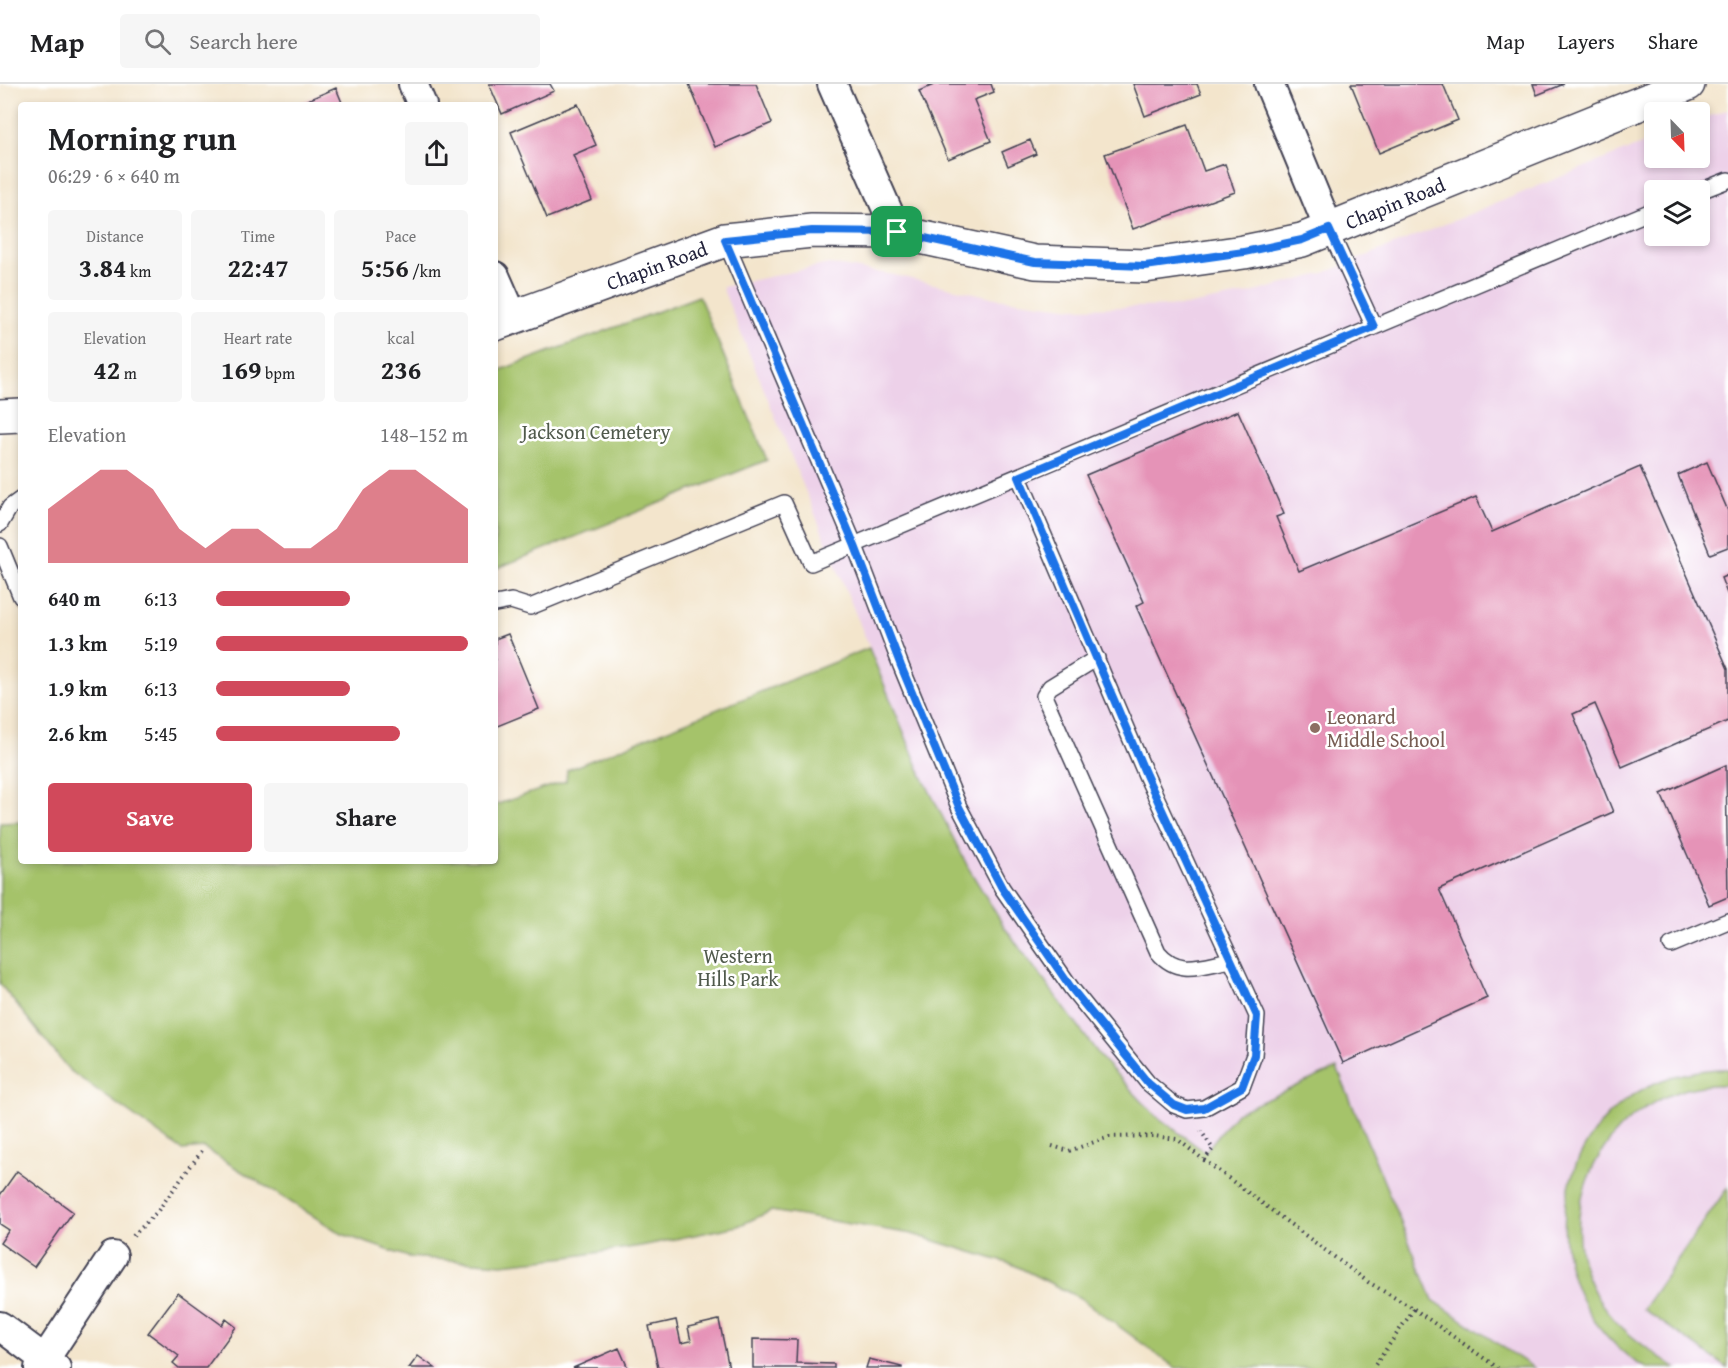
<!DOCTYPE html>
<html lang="en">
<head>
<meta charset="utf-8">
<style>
	:root { --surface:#fff; --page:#f6f6f6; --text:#202124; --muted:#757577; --line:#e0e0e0; --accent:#d1495b }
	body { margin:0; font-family:"Gentium Book Plus",serif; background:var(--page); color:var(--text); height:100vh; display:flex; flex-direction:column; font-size:22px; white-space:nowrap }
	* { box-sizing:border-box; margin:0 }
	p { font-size:20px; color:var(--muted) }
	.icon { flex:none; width:33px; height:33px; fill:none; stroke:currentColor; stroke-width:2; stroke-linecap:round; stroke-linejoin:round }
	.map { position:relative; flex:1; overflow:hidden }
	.side { position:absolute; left:18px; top:18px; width:480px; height:762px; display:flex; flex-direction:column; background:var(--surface); border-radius:6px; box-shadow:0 3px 9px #0003 }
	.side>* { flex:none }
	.needle { width:39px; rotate:157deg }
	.controls { position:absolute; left:1644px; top:18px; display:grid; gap:12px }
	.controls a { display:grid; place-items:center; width:66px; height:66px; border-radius:6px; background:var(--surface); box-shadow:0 3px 9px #0003; font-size:30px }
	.pin { position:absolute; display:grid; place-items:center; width:51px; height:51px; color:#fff; margin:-26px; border-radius:12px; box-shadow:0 3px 9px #0006 }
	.round { display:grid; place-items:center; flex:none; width:63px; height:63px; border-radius:6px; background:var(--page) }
	.overview { display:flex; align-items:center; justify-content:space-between; height:102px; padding:0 30px }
	h1 { font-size:33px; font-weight:600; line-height:45px }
	.stats { display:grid; grid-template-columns:repeat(3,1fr); gap:9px; height:102px; padding:6px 30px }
	.stats div { display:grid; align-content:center; border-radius:6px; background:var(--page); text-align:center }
	.stats b { font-size:26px; font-weight:600 }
	.stats small { font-size:16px; font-weight:400 }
	.stats p { font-size:16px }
	.chart { height:168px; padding:12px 30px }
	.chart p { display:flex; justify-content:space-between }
	.chart svg { width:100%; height:108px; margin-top:6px; fill:var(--accent); opacity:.7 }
	.button { display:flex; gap:12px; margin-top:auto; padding:12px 30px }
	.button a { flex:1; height:69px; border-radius:6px; background:var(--accent); color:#fff; font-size:24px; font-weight:600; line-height:69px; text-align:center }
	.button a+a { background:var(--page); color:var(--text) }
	ul { padding:0 30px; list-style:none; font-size:20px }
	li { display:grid; grid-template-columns:96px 72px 1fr; align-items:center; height:45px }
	li i { height:15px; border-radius:8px; background:var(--accent) }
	header { display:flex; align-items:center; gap:36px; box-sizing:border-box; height:84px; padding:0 30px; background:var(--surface); border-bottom:2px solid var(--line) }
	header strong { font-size:28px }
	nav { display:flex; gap:33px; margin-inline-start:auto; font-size:21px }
	.search { width:420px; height:54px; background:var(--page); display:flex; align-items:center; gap:15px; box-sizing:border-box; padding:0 21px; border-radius:6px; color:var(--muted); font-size:22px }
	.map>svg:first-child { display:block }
	.built { fill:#edd1e9; fill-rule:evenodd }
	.green { fill:#a5c36b; stroke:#647253; stroke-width:1.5 }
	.building { fill:#e593b7 }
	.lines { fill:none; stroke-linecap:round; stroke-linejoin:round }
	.service-casing { stroke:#413f51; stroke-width:18 }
	.minor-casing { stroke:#413f51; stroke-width:32 }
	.tertiary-casing { stroke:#413f51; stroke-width:36 }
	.path { stroke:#413f51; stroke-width:4; stroke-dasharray:1.5 4.5; stroke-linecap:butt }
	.service { stroke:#fff; stroke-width:15 }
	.minor { stroke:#fff; stroke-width:28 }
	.tertiary { stroke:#fff; stroke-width:33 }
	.route-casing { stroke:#fff; stroke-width:12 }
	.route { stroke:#1a73e8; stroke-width:8 }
	.education-dot { fill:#8d6e63; stroke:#fff; stroke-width:2 }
	.labels { text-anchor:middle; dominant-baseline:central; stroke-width:5; stroke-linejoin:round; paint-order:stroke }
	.street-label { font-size:20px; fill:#22223b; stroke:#fff }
	.park-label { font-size:20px; fill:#505a4c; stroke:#fff }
	.education-label { font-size:20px; fill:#785e54; stroke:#fff; text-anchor:start }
</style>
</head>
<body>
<header>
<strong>Map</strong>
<div class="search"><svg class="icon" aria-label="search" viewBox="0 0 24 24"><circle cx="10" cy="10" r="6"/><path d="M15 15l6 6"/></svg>Search here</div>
<nav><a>Map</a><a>Layers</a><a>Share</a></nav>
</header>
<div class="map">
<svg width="1728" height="1284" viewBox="0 0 1728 1284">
	<rect width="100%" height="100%" fill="#fff"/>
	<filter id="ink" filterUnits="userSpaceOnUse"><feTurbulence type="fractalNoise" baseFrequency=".0167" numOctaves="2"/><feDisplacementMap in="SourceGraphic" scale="12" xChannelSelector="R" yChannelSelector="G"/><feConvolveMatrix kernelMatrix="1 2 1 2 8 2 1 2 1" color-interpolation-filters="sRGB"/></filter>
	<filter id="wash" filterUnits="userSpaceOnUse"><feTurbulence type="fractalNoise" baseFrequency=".008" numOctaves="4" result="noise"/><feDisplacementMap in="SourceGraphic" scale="24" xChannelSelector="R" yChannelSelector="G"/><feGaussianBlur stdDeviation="1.35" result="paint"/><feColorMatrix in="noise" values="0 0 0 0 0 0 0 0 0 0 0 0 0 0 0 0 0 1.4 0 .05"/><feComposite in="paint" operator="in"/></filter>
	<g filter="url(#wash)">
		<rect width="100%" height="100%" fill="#f3e5cc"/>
		<!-- built -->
		<path class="built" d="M1728 25V1284H1533L1433 1216 1337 984 1236 1029 1205 1069 1155 1031 1103 976 1005 844 969 785 922 692 722 203 829 180 894 191 996 214 1074 224 1185 222 1251 209 1322 190 1654 55V74H1700V36ZM1654 106H1700V152H1654Z"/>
		<!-- green -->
		<path class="green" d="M699 212 767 376 495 485V288Z
			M869 564 922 692 969 785 1005 844 1103 976 1155 1031 1205 1068 1236 1029 1337 984 1433 1216 1534 1284H1176L1080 1214 1014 1181 912 1150 771 1127 738 1142 641 1162 568 1173 502 1180 408 1173 342 1150 204 1064 182 1066 69 986 0 900V739L21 738V777H495V721L566 697 567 686Z
			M1718 985H1728V1001C1621 996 1542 1115 1596 1211 1615 1244 1645 1263 1676 1284 1667 1284 1656 1284 1648 1284 1634 1280 1615 1261 1605 1250 1538 1174 1555 1051 1647 1003 1669 991 1693 987 1718 985Z
			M1728 1103V1284L1643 1225Z"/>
		<g id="blocks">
			<!-- building -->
			<path class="building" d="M489 0H550L554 7 502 30Z
				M689 0H756L772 39 715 63Z
				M936 0H991L994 8 974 16 991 57 948 75 919 7Z
				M1133 0H1197L1201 10 1145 32Z
				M1351 0H1443L1458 36 1379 69Z
				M1533 0H1564L1537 11Z
				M336 4 343 21H296Z
				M578 20 596 61 573 71 592 116 547 134 511 48Z
				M1187 41 1204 87 1225 80 1235 108 1133 145 1105 70Z
				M1030 56 1036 70 1008 82 1002 68Z
				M1238 327 1284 430 1276 433 1299 487 1476 413 1492 448 1640 383 1728 585V637L1622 683 1595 620 1573 630 1613 728 1439 805 1487 914 1343 979 1136 522 1144 518 1086 391Z
				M1707 378 1728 427V463L1710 470 1678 391Z
				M1728 491V512L1721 494Z
				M508 550 539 625 495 643V555Z
				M1726 681 1728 813 1709 821 1661 710Z
				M17 1087 73 1128 34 1183 0 1159 9 1146 0 1140V1111Z
				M178 1209 222 1241 226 1235 236 1243 206 1284H179L173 1279 179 1272 148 1249Z
				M676 1236 681 1259 691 1257 688 1243 719 1236 729 1284H658L649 1242Z
				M753 1255 797 1256 796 1279 834 1280V1284H753Z
				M619 1264 628 1284H573Z
				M418 1272 435 1284H409Z
				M869 1275 902 1283V1284H866Z"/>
		</g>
	</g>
	<g filter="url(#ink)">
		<use href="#blocks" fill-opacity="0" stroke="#413f51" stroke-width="1.5"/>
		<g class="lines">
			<!-- service casing -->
			<g class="service-casing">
				<path id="service" d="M1700 107 1728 96
					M725 156 855 462 901 582 959 723 1002 804 1072 905 1148 999 1174 1021 1187 1026 1204 1024 1242 1003 1254 971 1257 932 1146 691 1019 393
					M1374 243 1654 126
					M0 440 10 423 21 415
					M0 462 21 513
					M495 520 511 517 530 523 784 419 811 479 1374 243 1329 145
					M1097 574 1050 603 1044 612 1158 868C1179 893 1202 881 1231 876
					M1671 861 1728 837"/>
			</g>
			<!-- minor casing -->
			<g class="minor-casing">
				<path id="minor" d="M413 0 422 21
					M832 0 897 148
					M1269 0 1329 145
					M495 192 513 233
					M0 1242 56 1284
					M39 1284 113 1172"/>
			</g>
			<!-- tertiary casing -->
			<g class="tertiary-casing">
				<g id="tertiary">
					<path id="s1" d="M495 240 725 156 812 147 897 148 1035 178 1145 182 1244 168 1302 156 1688 0"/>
					<path d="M0 332 21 331"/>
				</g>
			</g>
			<!-- path -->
			<path class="path" d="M1052 1062 1069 1067 1109 1053 1154 1052 1177 1055 1204 1076 1213 1065 1201 1047
				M1204 1076 1368 1198 1414 1225 1373 1284
				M133 1152 157 1128 204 1064
				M1414 1225 1498 1284"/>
			<!-- service -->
			<use href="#service" class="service"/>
			<!-- minor -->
			<use href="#minor" class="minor"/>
			<!-- tertiary -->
			<use href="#tertiary" class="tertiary"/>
		</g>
	</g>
	<g class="lines" filter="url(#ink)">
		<!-- route casing -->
		<g class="route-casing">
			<path id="route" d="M1329 145 1374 243 1019 393 1146 691 1257 932 1254 971 1242 1003 1204 1024 1187 1026 1174 1021 1148 999 1072 905 1002 804 959 723 901 582 855 462 725 156 812 147 897 148 1035 178 1145 182 1244 168 1302 156Z"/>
		</g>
		<!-- route -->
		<use href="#route" class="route"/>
	</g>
	<!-- markers -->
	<circle class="education-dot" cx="1315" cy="644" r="6"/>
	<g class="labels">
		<!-- street labels -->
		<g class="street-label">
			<text stroke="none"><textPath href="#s1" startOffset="928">Chapin Road</textPath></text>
			<text stroke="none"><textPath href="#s1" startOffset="172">Chapin Road</textPath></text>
		</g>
		<!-- park labels -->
		<g class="park-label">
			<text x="596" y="347">Jackson Cemetery</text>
			<text x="738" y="871">Western<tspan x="738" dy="23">Hills Park</tspan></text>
		</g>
		<!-- education labels -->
		<g class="education-label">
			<text x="1327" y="632">Leonard<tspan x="1327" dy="23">Middle School</tspan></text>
		</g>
	</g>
</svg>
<div class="controls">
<a><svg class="needle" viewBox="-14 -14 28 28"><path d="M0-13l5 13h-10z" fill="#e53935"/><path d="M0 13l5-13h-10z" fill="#757577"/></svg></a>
<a><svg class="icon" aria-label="layers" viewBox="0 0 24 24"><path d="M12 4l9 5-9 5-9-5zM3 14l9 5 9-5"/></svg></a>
</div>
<div class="pin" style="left:897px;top:148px;background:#1e9e55"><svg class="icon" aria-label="arrive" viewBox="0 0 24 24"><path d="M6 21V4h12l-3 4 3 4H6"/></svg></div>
<section class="side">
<div class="overview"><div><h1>Morning run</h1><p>06:29 · 6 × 640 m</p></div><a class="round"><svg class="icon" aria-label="share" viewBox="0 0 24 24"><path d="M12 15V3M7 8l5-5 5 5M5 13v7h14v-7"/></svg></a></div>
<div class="stats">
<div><p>Distance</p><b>3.84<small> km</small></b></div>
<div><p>Time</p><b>22:47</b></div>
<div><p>Pace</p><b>5:56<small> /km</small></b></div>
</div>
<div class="stats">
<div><p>Elevation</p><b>42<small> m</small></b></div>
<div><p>Heart rate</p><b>169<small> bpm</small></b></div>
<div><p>kcal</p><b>236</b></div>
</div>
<div class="chart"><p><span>Elevation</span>148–152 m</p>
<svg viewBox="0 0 160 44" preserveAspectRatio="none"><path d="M0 44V22L10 14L20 6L30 6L40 14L50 30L60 38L70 30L80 30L90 38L100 38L110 30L120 14L130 6L140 6L150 14L160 22V44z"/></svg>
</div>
<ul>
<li><b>640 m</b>6:13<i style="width:53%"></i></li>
<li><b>1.3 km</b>5:19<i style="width:100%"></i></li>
<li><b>1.9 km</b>6:13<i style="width:53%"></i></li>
<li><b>2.6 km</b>5:45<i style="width:73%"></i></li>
</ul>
<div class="button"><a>Save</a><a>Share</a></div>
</section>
</div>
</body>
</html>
